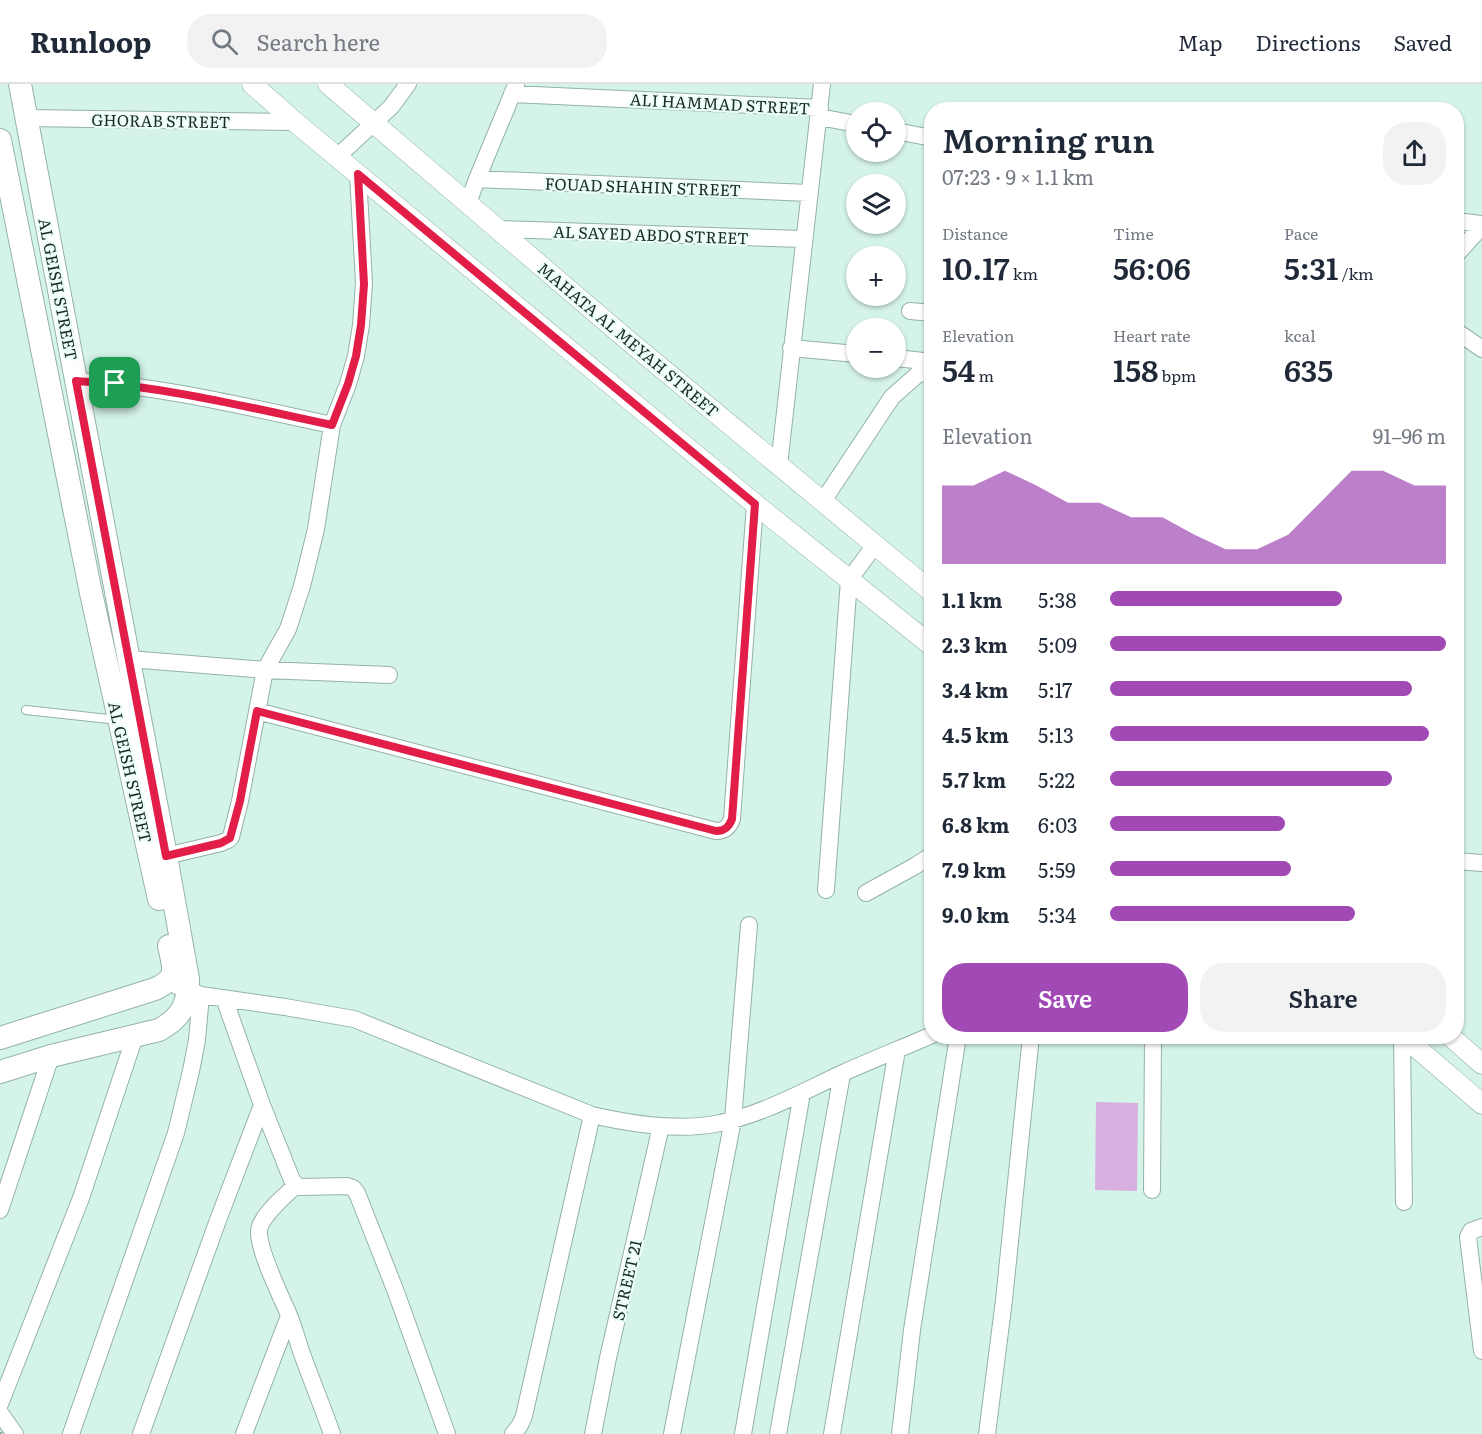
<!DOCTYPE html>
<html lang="en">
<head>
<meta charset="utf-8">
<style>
	:root { --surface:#fff; --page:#f2f2f3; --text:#1f2937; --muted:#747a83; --line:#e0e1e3; --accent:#a149b5 }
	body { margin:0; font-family:Literata,serif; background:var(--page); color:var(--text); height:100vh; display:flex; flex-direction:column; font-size:22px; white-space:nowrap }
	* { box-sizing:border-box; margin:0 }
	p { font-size:20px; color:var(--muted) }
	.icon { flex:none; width:33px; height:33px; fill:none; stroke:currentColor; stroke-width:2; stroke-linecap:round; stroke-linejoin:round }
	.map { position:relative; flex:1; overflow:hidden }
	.side { position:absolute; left:924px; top:18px; width:540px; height:942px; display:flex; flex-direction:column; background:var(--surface); border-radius:24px; box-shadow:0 2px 4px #0004 }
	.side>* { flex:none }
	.tools { position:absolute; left:846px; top:18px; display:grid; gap:12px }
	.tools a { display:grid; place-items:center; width:60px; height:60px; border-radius:50%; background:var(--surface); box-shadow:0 2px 4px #0004; font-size:30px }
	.pin { position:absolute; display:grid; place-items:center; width:51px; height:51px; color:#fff; margin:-26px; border-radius:12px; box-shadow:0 3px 9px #0006 }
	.round { display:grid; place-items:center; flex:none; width:63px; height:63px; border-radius:24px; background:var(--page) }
	.head { display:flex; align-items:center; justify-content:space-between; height:102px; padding:0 18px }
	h1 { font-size:33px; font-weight:600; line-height:45px }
	.figures { display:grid; grid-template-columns:repeat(3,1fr); gap:9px; height:102px; padding:6px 18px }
	.figures div { display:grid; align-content:center }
	.figures b { font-size:30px; font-weight:600 }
	.figures small { font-size:16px; font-weight:400 }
	.figures p { font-size:16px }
	.chart { height:168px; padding:12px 18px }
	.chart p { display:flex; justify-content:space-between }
	.chart svg { width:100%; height:108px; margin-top:6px; fill:var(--accent); opacity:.7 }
	.action { display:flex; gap:12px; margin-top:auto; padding:12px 18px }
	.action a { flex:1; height:69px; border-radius:24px; background:var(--accent); color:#fff; font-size:24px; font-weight:600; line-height:69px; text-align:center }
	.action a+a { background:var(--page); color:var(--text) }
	ul { padding:0 18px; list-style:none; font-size:20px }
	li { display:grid; grid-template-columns:96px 72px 1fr; align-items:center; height:45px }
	li i { height:15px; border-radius:8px; background:var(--accent) }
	header { display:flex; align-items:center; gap:36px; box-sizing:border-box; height:84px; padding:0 30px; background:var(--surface); border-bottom:2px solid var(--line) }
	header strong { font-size:28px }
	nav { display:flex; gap:33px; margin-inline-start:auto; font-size:21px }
	.search { width:420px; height:54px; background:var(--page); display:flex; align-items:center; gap:15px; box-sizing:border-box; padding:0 21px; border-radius:24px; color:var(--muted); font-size:22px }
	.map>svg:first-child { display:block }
	.green { fill:#d7b0e0 }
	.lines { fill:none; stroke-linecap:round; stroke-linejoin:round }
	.service-casing { stroke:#94b2a8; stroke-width:10 }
	.minor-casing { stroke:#94b2a8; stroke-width:18 }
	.tertiary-casing { stroke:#94b2a8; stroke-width:21 }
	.secondary-casing { stroke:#94b2a8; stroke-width:24 }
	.service { stroke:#fff; stroke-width:8 }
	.minor { stroke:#fff; stroke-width:16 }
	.tertiary { stroke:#fff; stroke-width:20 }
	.secondary { stroke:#fff; stroke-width:22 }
	.rail { stroke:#7f958d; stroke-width:4.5; stroke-dasharray:8 8; stroke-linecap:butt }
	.route-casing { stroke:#fff; stroke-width:12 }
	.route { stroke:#e11d48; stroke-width:8 }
	.labels { text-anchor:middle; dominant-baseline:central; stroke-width:4.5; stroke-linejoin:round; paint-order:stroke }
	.street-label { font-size:16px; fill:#1d2925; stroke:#ebfef8 }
</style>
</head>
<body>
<header>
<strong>Runloop</strong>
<div class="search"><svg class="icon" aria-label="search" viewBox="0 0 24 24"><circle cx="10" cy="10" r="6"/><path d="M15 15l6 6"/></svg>Search here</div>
<nav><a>Map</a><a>Directions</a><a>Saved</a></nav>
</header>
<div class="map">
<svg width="1482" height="1350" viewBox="0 0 1482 1350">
	<rect width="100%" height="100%" fill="#d5f4e9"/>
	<!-- green -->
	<path class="green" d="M1096 1018 1138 1019 1137 1107 1095 1106Z"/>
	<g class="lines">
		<!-- service casing -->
		<g class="service-casing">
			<path id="service" d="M26 626 118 636"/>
		</g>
		<!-- minor casing -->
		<g class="minor-casing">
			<path id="minor" d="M512 10 820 24
				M819 33 856 40
				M27 34 295 38
				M896 47 932 54
				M337 73 391 23 408 0
				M477 95 809 109
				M468 119 477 95 516 1
				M1456 137 1482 140
				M498 145 803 155
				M1456 171 1482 142
				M910 227 932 229
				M1456 247 1482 265
				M791 264 856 270
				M896 274 932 278
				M76 297C163 302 247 323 332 341
				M779 381 822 0
				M823 417 892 313 917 291 932 285
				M129 575 265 586 389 591
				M257 627 716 747C725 747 729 743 732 735L755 420
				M166 772 221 759 228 756 231 753 240 717 265 586 288 545 302 502 316 445 332 341 348 300 356 272 361 241 364 199 358 90
				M1456 777 1482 779
				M826 806 849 496 875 461
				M866 809 915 782 932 771
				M177 902 201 911 285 923 354 935 592 1031C631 1040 675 1047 715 1040 762 1031 800 1009 843 989 872 976 902 964 932 951
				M224 914 262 1021 292 1096 296 1101 300 1103 347 1102 353 1104 357 1109 396 1208 447 1350
				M1402 952 1404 1118
				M296 1101C285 1112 260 1132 259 1147 258 1166 280 1210 288 1229 293 1240 296 1252 300 1264 310 1293 322 1321 332 1350
				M1152 1106 1153 952
				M0 1126 51 972
				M1482 1143 1471 1147 1468 1153 1482 1267
				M0 1320 81 1114 135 952
				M0 1329 15 1350
				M71 1350 176 1049 191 987 197 956 201 911
				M141 1350 218 1136 262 1021
				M244 1350 289 1232
				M513 1350 520 1341 524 1332 592 1031
				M593 1350 608 1274 661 1042
				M672 1350 733 1036 749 841
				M743 1350 802 1009
				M778 1350 842 990
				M832 1350 897 966
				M900 1350 912 1246 958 952
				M987 1350 1004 1216 1031 952"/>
		</g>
		<!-- tertiary casing -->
		<g class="tertiary-casing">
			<path id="tertiary" d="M252 0 295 38 755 420 932 562
				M328 0 630 258 932 508
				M1403 952 1482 1020
				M1450 952 1482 980"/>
		</g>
		<!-- secondary casing -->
		<g class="secondary-casing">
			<path id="secondary" d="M0 56 91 509 159 815
				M0 954 155 905C179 894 174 885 169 862
				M0 988 51 972 159 946C181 934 189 920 188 895L166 772 20 0"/>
		</g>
		<!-- service -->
		<use href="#service" class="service"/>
		<!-- minor -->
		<use href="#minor" class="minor"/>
		<!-- tertiary -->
		<use href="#tertiary" class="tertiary"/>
		<!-- secondary -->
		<use href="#secondary" class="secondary"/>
		<!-- rail -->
		<path class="rail" d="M0 1349 1 1350"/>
	</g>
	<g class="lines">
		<!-- route casing -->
		<g class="route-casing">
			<path id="route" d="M358 90 755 420 732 735C729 743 725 747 716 747L257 627 240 717 230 754 221 759 166 772 76 297C163 302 247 323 332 341L348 300 356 272 361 241 364 200Z"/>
		</g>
		<!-- route -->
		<use href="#route" class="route"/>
	</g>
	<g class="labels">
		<!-- street labels -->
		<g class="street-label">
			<text transform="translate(720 19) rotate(3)">ALI HAMMAD STREET</text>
			<text transform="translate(161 36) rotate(1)">GHORAB STREET</text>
			<text transform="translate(643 102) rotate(2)">FOUAD SHAHIN STREET</text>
			<text transform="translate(651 150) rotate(2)">AL SAYED ABDO STREET</text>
			<text transform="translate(59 205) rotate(79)">AL GEISH STREET</text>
			<text transform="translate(629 255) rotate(40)">MAHATA AL MEYAH STREET</text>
			<text transform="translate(131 688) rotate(77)">AL GEISH STREET</text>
			<text transform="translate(626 1196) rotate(-77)">STREET 21</text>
		</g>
	</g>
</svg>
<div class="tools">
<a><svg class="icon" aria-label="locate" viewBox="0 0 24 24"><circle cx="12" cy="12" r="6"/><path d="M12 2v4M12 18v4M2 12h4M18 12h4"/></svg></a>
<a><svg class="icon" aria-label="layers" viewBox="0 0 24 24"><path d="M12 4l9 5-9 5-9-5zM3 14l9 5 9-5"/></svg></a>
<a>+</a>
<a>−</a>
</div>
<div class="pin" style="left:115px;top:299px;background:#1e9e55"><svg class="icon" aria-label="arrive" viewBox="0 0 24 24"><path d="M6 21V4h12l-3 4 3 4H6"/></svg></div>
<section class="side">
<div class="head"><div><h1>Morning run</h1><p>07:23 · 9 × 1.1 km</p></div><a class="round"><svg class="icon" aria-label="share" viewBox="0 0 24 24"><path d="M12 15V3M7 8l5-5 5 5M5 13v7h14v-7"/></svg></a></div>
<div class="figures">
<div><p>Distance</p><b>10.17<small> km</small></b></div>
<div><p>Time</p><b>56:06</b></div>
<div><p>Pace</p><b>5:31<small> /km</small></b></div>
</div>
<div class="figures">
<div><p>Elevation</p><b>54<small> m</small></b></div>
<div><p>Heart rate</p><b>158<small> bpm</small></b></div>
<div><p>kcal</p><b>635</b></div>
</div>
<div class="chart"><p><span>Elevation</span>91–96 m</p>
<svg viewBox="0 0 160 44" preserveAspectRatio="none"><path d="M0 44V12L10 12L20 6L30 12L40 19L50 19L60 25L70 25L80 32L90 38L100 38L110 32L120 19L130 6L140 6L150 12L160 12V44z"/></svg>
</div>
<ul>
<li><b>1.1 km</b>5:38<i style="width:69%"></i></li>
<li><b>2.3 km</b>5:09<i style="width:100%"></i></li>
<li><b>3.4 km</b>5:17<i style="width:90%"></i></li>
<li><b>4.5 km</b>5:13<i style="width:95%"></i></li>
<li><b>5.7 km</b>5:22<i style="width:84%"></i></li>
<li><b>6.8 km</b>6:03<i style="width:52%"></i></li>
<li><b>7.9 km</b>5:59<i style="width:54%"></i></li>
<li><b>9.0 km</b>5:34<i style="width:73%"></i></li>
</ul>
<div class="action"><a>Save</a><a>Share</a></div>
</section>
</div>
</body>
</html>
